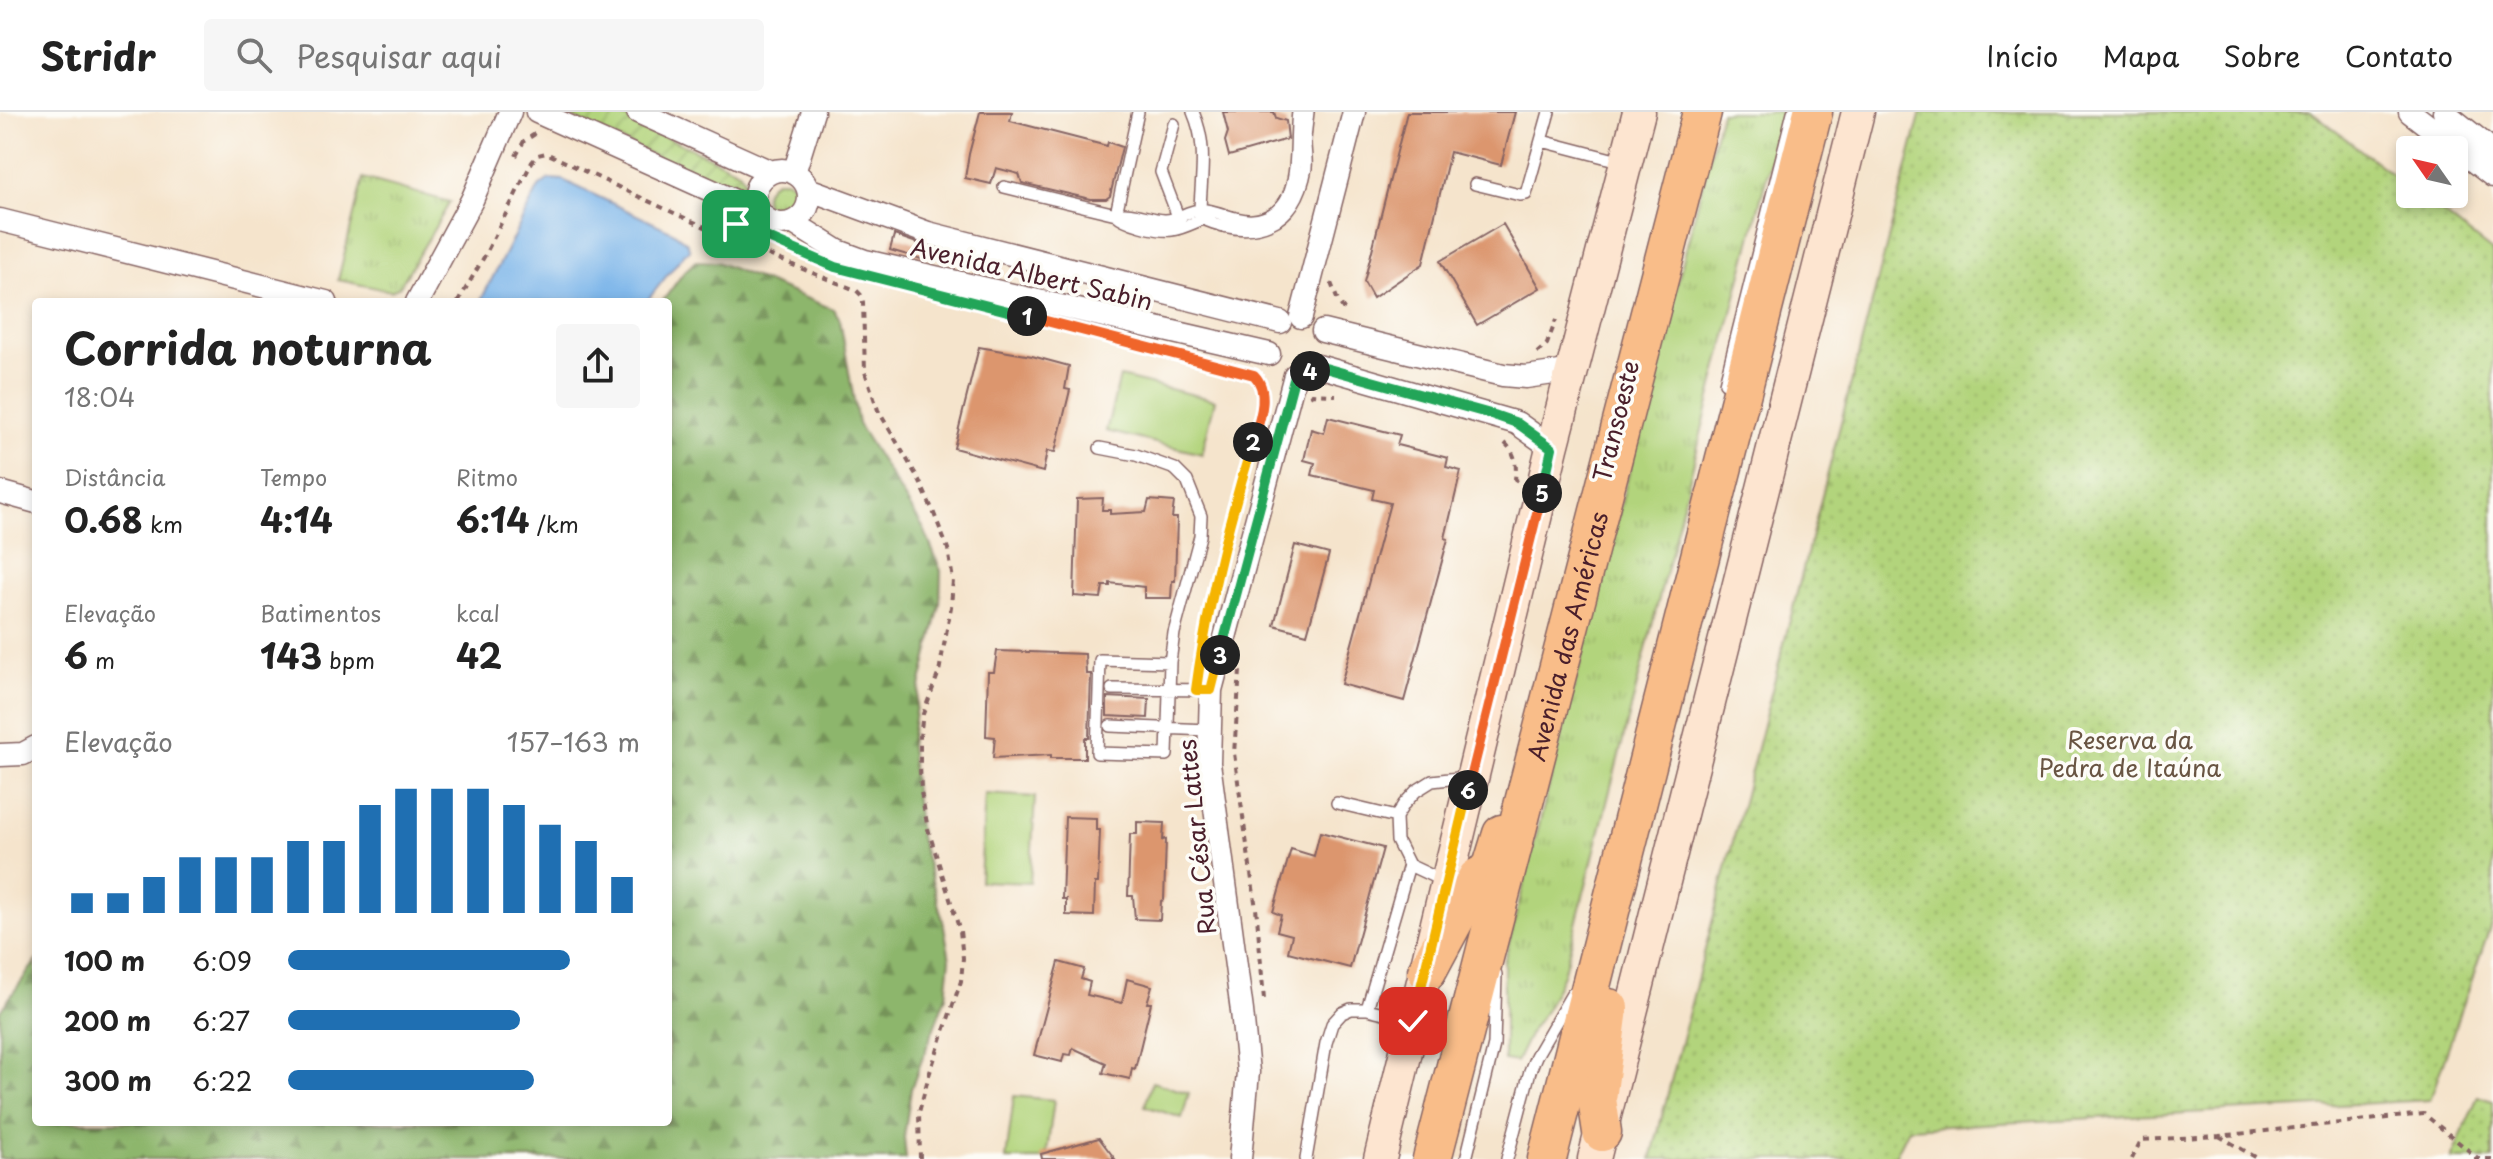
<!DOCTYPE html>
<html lang="pt">
<head>
<meta charset="utf-8">
<style>
	:root { --surface:#fff; --page:#f6f6f6; --text:#222; --muted:#767676; --line:#e0e0e0; --accent:#1f6fb2 }
	body { margin:0; font-family:"Playpen Sans",sans-serif; background:var(--page); color:var(--text); height:100vh; display:flex; flex-direction:column; font-size:30px; white-space:nowrap }
	* { box-sizing:border-box; margin:0 }
	p { font-size:26px; color:var(--muted) }
	.icon { flex:none; width:44px; height:44px; fill:none; stroke:currentColor; stroke-width:2; stroke-linecap:round; stroke-linejoin:round }
	.map { position:relative; flex:1; overflow:hidden }
	.panel { position:absolute; left:32px; top:186px; width:640px; height:828px; display:flex; flex-direction:column; background:var(--surface); border-radius:8px; box-shadow:0 4px 12px #0003 }
	.panel>* { flex:none }
	.needle { width:52px; rotate:304deg }
	.fabs { position:absolute; left:2396px; top:24px; display:grid; gap:16px }
	.fabs a { display:grid; place-items:center; width:72px; height:72px; border-radius:8px; background:var(--surface); box-shadow:0 4px 12px #0003; font-size:40px }
	.pin { position:absolute; display:grid; place-items:center; width:68px; height:68px; color:#fff; margin:-34px; border-radius:16px; box-shadow:0 4px 12px #0006 }
	.km { position:absolute; width:40px; height:40px; margin:-20px; border-radius:50%; background:#222; color:#fff; font-size:22px; line-height:40px; text-align:center }
	.round { display:grid; place-items:center; flex:none; width:84px; height:84px; border-radius:8px; background:var(--page) }
	.summary { display:flex; align-items:center; justify-content:space-between; height:136px; padding:0 32px }
	h1 { font-size:44px; font-weight:700; line-height:60px }
	.stats { display:grid; grid-template-columns:repeat(3,1fr); gap:12px; height:136px; padding:8px 32px }
	.stats div { display:grid; align-content:center }
	.stats b { font-size:34px; font-weight:700 }
	.stats small { font-size:22px; font-weight:400 }
	.stats p { font-size:22px }
	.chart { height:224px; padding:16px 32px }
	.chart p { display:flex; justify-content:space-between }
	.chart svg { width:100%; height:144px; margin-top:8px; stroke:var(--accent); stroke-width:6 }
	ul { padding:0 32px; list-style:none; font-size:26px }
	li { display:grid; grid-template-columns:128px 96px 1fr; align-items:center; height:60px }
	li i { height:20px; border-radius:10px; background:var(--accent) }
	header { display:flex; align-items:center; gap:48px; box-sizing:border-box; height:112px; padding:0 40px; background:var(--surface); border-bottom:2px solid var(--line) }
	header strong { font-size:38px }
	nav { display:flex; gap:44px; margin-inline-start:auto; font-size:28px }
	.search { width:560px; height:72px; background:var(--page); display:flex; align-items:center; gap:20px; box-sizing:border-box; padding:0 28px; border-radius:8px; color:var(--muted); font-size:30px }
	.map>svg:first-child { display:block }
	.grass { fill:url(#grass-tufts); stroke:#7e7a54; stroke-width:2 }
	.forest { fill:url(#forest-firs); stroke:#6c6a4c; stroke-width:2 }
	.park { fill:url(#park-dots); stroke:#7e7a54; stroke-width:2 }
	.garden { fill:url(#garden-furrows); stroke:#7e7a54; stroke-width:2 }
	.pitch { fill:#b2d47c; stroke:#7e7a54; stroke-width:2 }
	.water { fill:#78b3e9; stroke:#61698a; stroke-width:2 }
	.building { fill:#dc966e }
	.lines { fill:none; stroke-linecap:round; stroke-linejoin:round }
	.service-casing { stroke:#866463; stroke-width:14 }
	.minor-casing { stroke:#866463; stroke-width:25 }
	.secondary-casing { stroke:#866463; stroke-width:35 }
	.trunk-casing { stroke:#866463; stroke-width:41 }
	.path { stroke:#866463; stroke-width:4; stroke-dasharray:6 6; stroke-linecap:butt }
	.service { stroke:#fff; stroke-width:11 }
	.minor { stroke:#fff; stroke-width:22 }
	.secondary { stroke:#fde5d0; stroke-width:32 }
	.trunk { stroke:#f9bd89; stroke-width:38 }
	.split-1-casing { stroke:#fff; stroke-width:16 }
	.split-2-casing { stroke:#fff; stroke-width:16 }
	.split-3-casing { stroke:#fff; stroke-width:16 }
	.split-4-casing { stroke:#fff; stroke-width:16 }
	.split-5-casing { stroke:#fff; stroke-width:16 }
	.split-6-casing { stroke:#fff; stroke-width:16 }
	.split-7-casing { stroke:#fff; stroke-width:16 }
	.split-1 { stroke:#22a559; stroke-width:10 }
	.split-2 { stroke:#f0652b; stroke-width:10 }
	.split-3 { stroke:#f5b400; stroke-width:10 }
	.split-4 { stroke:#22a559; stroke-width:10 }
	.split-5 { stroke:#22a559; stroke-width:10 }
	.split-6 { stroke:#f0652b; stroke-width:10 }
	.split-7 { stroke:#f5b400; stroke-width:10 }
	.labels { text-anchor:middle; dominant-baseline:central; stroke-width:7; stroke-linejoin:round; paint-order:stroke }
	.street-label { font-size:24px; fill:#4a1f2b; stroke:#fdfcf7 }
	.park-label { font-size:24px; fill:#695543; stroke:#fdfcf7 }
</style>
</head>
<body>
<header>
<strong>Stridr</strong>
<div class="search"><svg class="icon" aria-label="search" viewBox="0 0 24 24"><circle cx="10" cy="10" r="6"/><path d="M15 15l6 6"/></svg>Pesquisar aqui</div>
<nav><a>Início</a><a>Mapa</a><a>Sobre</a><a>Contato</a></nav>
</header>
<div class="map">
<svg width="2493" height="1047" viewBox="0 0 2493 1047">
	<defs>
		<pattern id="grass-tufts" width="24" height="20" patternUnits="userSpaceOnUse" patternTransform="scale(2)"><rect width="24" height="20" fill="#b2d47c"/><path d="M3 7l-1-3M5 7V3M7 7l1-3M15 17l-1-3M17 17v-4M19 17l1-3" fill="none" stroke="#9bb66b"/></pattern>
		<pattern id="forest-firs" width="22" height="20" patternUnits="userSpaceOnUse" patternTransform="scale(2)"><rect width="22" height="20" fill="#8db66c"/><path d="M5 1l3.5 6h-7zM16 11l3.5 6h-7z" fill="#759359"/></pattern>
		<pattern id="park-dots" width="8" height="8" patternUnits="userSpaceOnUse" patternTransform="scale(2)"><rect width="8" height="8" fill="#b2d47c"/><path d="M2 2h.1M6 6h.1" fill="none" stroke="#9bb66b" stroke-width="1.8" stroke-linecap="round"/></pattern>
		<pattern id="garden-furrows" width="10" height="10" patternUnits="userSpaceOnUse" patternTransform="scale(2)"><rect width="10" height="10" fill="#b2d47c"/><path d="M-1 1l2-2M0 10L10 0M9 11l2-2" fill="none" stroke="#9bb66b"/></pattern>
	</defs>
	<rect width="100%" height="100%" fill="#fdfcf7"/>
	<filter id="ink" filterUnits="userSpaceOnUse"><feTurbulence type="fractalNoise" baseFrequency=".0125" numOctaves="2"/><feDisplacementMap in="SourceGraphic" scale="16" xChannelSelector="R" yChannelSelector="G"/><feConvolveMatrix kernelMatrix="1 2 1 2 8 2 1 2 1" color-interpolation-filters="sRGB"/></filter>
	<filter id="wash" filterUnits="userSpaceOnUse"><feTurbulence type="fractalNoise" baseFrequency=".006" numOctaves="4" result="noise"/><feDisplacementMap in="SourceGraphic" scale="32" xChannelSelector="R" yChannelSelector="G"/><feGaussianBlur stdDeviation="1.8" result="paint"/><feColorMatrix in="noise" values="0 0 0 0 0 0 0 0 0 0 0 0 0 0 0 0 0 1.4 0 .05"/><feComposite in="paint" operator="in"/></filter>
	<g filter="url(#wash)">
		<rect width="100%" height="100%" fill="#f5e4cc"/>
		<!-- grass -->
		<path class="grass" d="M1721 0H1783L1563 863 1547 896 1531 919 1516 950 1504 948V850Z
			M363 66 450 90 400 174 391 179 338 168Z
			M765 85a17 17 0 1 1 34 0a17 17 0 1 1-34 0Z"/>
		<!-- forest -->
		<path class="forest" d="M696 149 717 150 833 197 840 208 858 312 924 417 941 459 940 493 917 587 910 633 920 725 943 809 950 847 946 884 911 977 904 1025 906 1047H0V899L36 849V1010H668V190H662L684 160Z"/>
		<!-- park -->
		<path class="park" d="M1921 0H2311L2410 76V82H2418L2493 140V807L2430 988 1909 1016 1894 1047H1651Z
			M2478 984 2493 989V1047H2451Z"/>
		<!-- garden -->
		<path class="garden" d="M560 0H613L739 59 744 68V73L733 80Z"/>
		<!-- pitch -->
		<path class="pitch" d="M1120 265 1215 288 1202 342 1106 319Z
			M985 682 1035 685 1030 771 980 769Z
			M1152 970 1189 981 1182 1006 1145 994Z
			M1014 984 1054 988 1046 1047H1006Z"/>
		<!-- water -->
		<path class="water" d="M549 67 563 68 673 120 687 131 690 138 684 142 646 190H480L539 75Z"/>
		<g id="blocks">
			<!-- building -->
			<path class="building" d="M980 0H1012L1010 9 1107 34 1108 30 1122 35 1110 84 1106 87H1090L1022 71 1019 62 996 56 991 72 965 66 969 42Z
				M1223 0H1274L1276 6 1286 9 1288 27 1229 44 1225 29 1228 20Z
				M1407 0H1515L1501 53 1450 40 1423 152 1373 186 1364 170Z
				M1503 112 1540 176 1477 213 1440 149Z
				M894 123 928 135 925 148 890 138Z
				M979 235 1032 244 1069 254 1065 277 1070 278 1055 340 1047 339 1043 360 954 336Z
				M1328 305 1400 323 1397 333 1448 346 1446 355 1461 359 1445 426 1448 427 1404 589 1341 572 1390 391 1372 387 1374 378 1312 363 1315 351 1304 348 1311 317 1324 321Z
				M1103 386 1102 398H1110V402L1146 400 1149 388 1174 390 1172 406H1177L1175 469H1172L1171 486H1144V475L1110 471V474H1103L1101 486 1074 484 1077 387Z
				M1295 433 1329 442 1307 522 1274 513Z
				M997 539 1085 542 1086 562H1091L1089 626H1085V646H1051V643L993 646 995 625 986 624 988 560H994Z
				M1107 585 1149 587 1148 606 1107 604Z
				M1065 705 1096 706V718H1100L1098 771H1095L1094 804 1066 803V787H1062Z
				M1137 710 1164 711 1163 728 1166 727 1164 788 1161 789 1160 808 1135 807 1133 784H1128L1130 722H1137Z
				M1320 720 1383 736 1350 856 1288 840 1292 823 1277 819 1281 803 1273 800 1291 737 1314 744Z
				M1059 850 1084 857 1081 867 1090 870 1087 883 1122 891 1127 867 1152 874 1147 891H1151L1135 957 1132 956 1130 967 1103 961 1106 951 1073 936 1071 943 1064 942 1062 950 1034 943Z
				M1099 1026 1115 1047H1042L1041 1042Z"/>
		</g>
	</g>
	<g filter="url(#ink)">
		<use href="#blocks" fill-opacity="0" stroke="#866463" stroke-width="2"/>
		<g class="lines">
			<!-- service casing -->
			<g class="service-casing">
				<path id="service" d="M1193 0C1208 35 1201 61 1200 98
					M1174 12 1161 60 1180 110
					M1542 29 1623 50
					M1475 72 1520 83 1526 82 1549 0
					M1004 75 1116 102C1132 98 1147 107 1164 108 1176 109 1187 99 1199 98 1215 96 1234 110 1253 108 1306 102 1293 37 1298 0
					M1116 102C1125 111 1158 120 1172 118 1182 117 1193 111 1203 107 1254 129 1296 114 1306 56 1307 48 1305 40 1305 31 1305 21 1307 10 1308 0
					M1116 102 1138 0
					M1725 271 1793 0
					M1100 336 1136 343 1175 357 1187 369 1201 404 1200 424 1174 521 1170 550
					M1100 548 1170 550 1167 643 1097 641Z
					M1112 577 1211 578
					M1110 614 1209 618
					M1337 691 1396 705
					M1443 769 1409 753 1397 729 1396 705 1404 692 1416 679 1432 669 1467 665
					M1367 897 1409 753
					M1306 1047 1326 931 1332 912 1342 901 1351 897H1367L1413 908
					M1466 1047 1494 933 1496 862
					M1507 1047 1530 959 1536 944 1572 882"/>
			</g>
			<!-- minor casing -->
			<g class="minor-casing">
				<path id="minor" d="M537 0 759 100
					M638 0 771 60
					M2410 0 2493 64
					M2444 0 2493 39
					M755 85a27 27 0 1 1 54 0a27 27 0 1 1-54 0Z
					M794 61 813 0
					M808 77 928 121 1280 210
					M0 108 326 190
					M792 110 838 139 865 149 1269 242
					M417 190 472 88 510 0
					M1301 205 1354 0
					M1323 219 1503 263 1526 265 1574 258
					M1318 254 1517 311 1552 336
					M0 380 36 390
					M0 643 23 642 36 635
					M1240 1047 1248 960 1242 899 1209 651 1211 578 1295 263"/>
			</g>
			<!-- secondary casing -->
			<g class="secondary-casing">
				<path id="secondary" d="M1380 1047 1552 336 1639 0
					M1594 1047 1858 0"/>
			</g>
			<!-- trunk casing -->
			<g class="trunk-casing">
				<g id="trunk">
					<path d="M1427 859 1477 766 1491 758 1502 722"/>
					<path d="M1602 1020 1597 987 1609 896"/>
					<path id="s1" d="M1432 1047 1702 0"/>
					<path d="M1547 1047 1813 0"/>
				</g>
			</g>
			<!-- path -->
			<path class="path" d="M516 44 524 29 535 22
				M758 122 791 136
				M1331 171 1338 189 1347 202
				M458 190 484 145 532 50 538 43 546 41C648 89 750 138 856 178L861 183 863 190 865 260 878 298 919 368 933 399 948 437 953 468 951 495 939 560 923 602 920 624V652L921 680 928 717 960 819 963 846 961 869 929 963 919 1000 920 1047
				M1537 241 1547 232 1556 208
				M1211 252 1254 263 1263 277 1264 285 1218 461
				M1310 284 1312 282 1336 283
				M1505 331C1516 342 1517 352 1515 367L1518 369
				M1240 559 1234 641 1257 804 1264 888
				M2219 1024 2259 1047
				M2132 1047 2141 1028 2219 1024 2424 1002 2479 1047
				M2474 1047H2492"/>
			<!-- service -->
			<use href="#service" class="service"/>
			<!-- minor -->
			<use href="#minor" class="minor"/>
			<!-- secondary -->
			<use href="#secondary" class="secondary"/>
			<!-- trunk -->
			<use href="#trunk" class="trunk"/>
		</g>
	</g>
	<g class="lines" filter="url(#ink)">
		<!-- split-1 casing -->
		<g class="split-1-casing">
			<path id="split-1" d="M736 112 835 155 1027 204"/>
		</g>
		<!-- split-2 casing -->
		<g class="split-2-casing">
			<path id="split-2" d="M1027 204 1254 263C1271 280 1259 310 1253 330"/>
		</g>
		<!-- split-3 casing -->
		<g class="split-3-casing">
			<path id="split-3" d="M1220 543 1211 578H1196C1207 494 1228 411 1253 330"/>
		</g>
		<!-- split-4 casing -->
		<g class="split-4-casing">
			<path id="split-4" d="M1220 543 1295 263 1310 259"/>
		</g>
		<!-- split-5 casing -->
		<g class="split-5-casing">
			<path id="split-5" d="M1310 259 1318 254 1494 303 1517 311 1552 336 1542 381"/>
		</g>
		<!-- split-6 casing -->
		<g class="split-6-casing">
			<path id="split-6" d="M1468 678 1542 381"/>
		</g>
		<!-- split-7 casing -->
		<g class="split-7-casing">
			<path id="split-7" d="M1413 909 1468 678"/>
		</g>
		<!-- split-1 -->
		<use href="#split-1" class="split-1"/>
		<!-- split-2 -->
		<use href="#split-2" class="split-2"/>
		<!-- split-3 -->
		<use href="#split-3" class="split-3"/>
		<!-- split-4 -->
		<use href="#split-4" class="split-4"/>
		<!-- split-5 -->
		<use href="#split-5" class="split-5"/>
		<!-- split-6 -->
		<use href="#split-6" class="split-6"/>
		<!-- split-7 -->
		<use href="#split-7" class="split-7"/>
	</g>
	<g class="labels">
		<!-- street labels -->
		<g class="street-label">
			<text transform="translate(1032 161) rotate(13)">Avenida Albert Sabin</text>
			<text transform="translate(1615 309) rotate(-76)">Transoeste</text>
			<text stroke="none"><textPath href="#s1" startOffset="540">Avenida das Américas</textPath></text>
			<text transform="translate(1196 725) rotate(-96)">Rua César Lattes</text>
		</g>
		<!-- park labels -->
		<g class="park-label">
			<text x="2130" y="627">Reserva da<tspan x="2130" dy="28">Pedra de Itaúna</tspan></text>
		</g>
	</g>
</svg>
<div class="fabs">
<a><svg class="needle" viewBox="-14 -14 28 28"><path d="M0-13l5 13h-10z" fill="#e53935"/><path d="M0 13l5-13h-10z" fill="#767676"/></svg></a>
</div>
<div class="pin" style="left:736px;top:112px;background:#1e9e55"><svg class="icon" aria-label="arrive" viewBox="0 0 24 24"><path d="M6 21V4h12l-3 4 3 4H6"/></svg></div>
<div class="pin" style="left:1413px;top:909px;background:#d93025"><svg class="icon" aria-label="check" viewBox="0 0 24 24"><path d="M5 12l5 5 9-10"/></svg></div>
<b class="km" style="left:1027px;top:204px">1</b>
<b class="km" style="left:1253px;top:330px">2</b>
<b class="km" style="left:1220px;top:543px">3</b>
<b class="km" style="left:1310px;top:259px">4</b>
<b class="km" style="left:1542px;top:381px">5</b>
<b class="km" style="left:1468px;top:678px">6</b>
<section class="panel">
<div class="summary"><div><h1>Corrida noturna</h1><p>18:04</p></div><a class="round"><svg class="icon" aria-label="share" viewBox="0 0 24 24"><path d="M12 15V3M7 8l5-5 5 5M5 13v7h14v-7"/></svg></a></div>
<div class="stats">
<div><p>Distância</p><b>0.68<small> km</small></b></div>
<div><p>Tempo</p><b>4:14</b></div>
<div><p>Ritmo</p><b>6:14<small> /km</small></b></div>
</div>
<div class="stats">
<div><p>Elevação</p><b>6<small> m</small></b></div>
<div><p>Batimentos</p><b>143<small> bpm</small></b></div>
<div><p>kcal</p><b>42</b></div>
</div>
<div class="chart"><p><span>Elevação</span>157–163 m</p>
<svg viewBox="0 0 160 44" preserveAspectRatio="none"><path d="M5 44V38M15 44V38M25 44V33M35 44V27M45 44V27M55 44V27M65 44V22M75 44V22M85 44V11M95 44V6M105 44V6M115 44V6M125 44V11M135 44V17M145 44V22M155 44V33"/></svg>
</div>
<ul>
<li><b>100 m</b>6:09<i style="width:80%"></i></li>
<li><b>200 m</b>6:27<i style="width:66%"></i></li>
<li><b>300 m</b>6:22<i style="width:70%"></i></li>
</ul>
</section>
</div>
</body>
</html>
